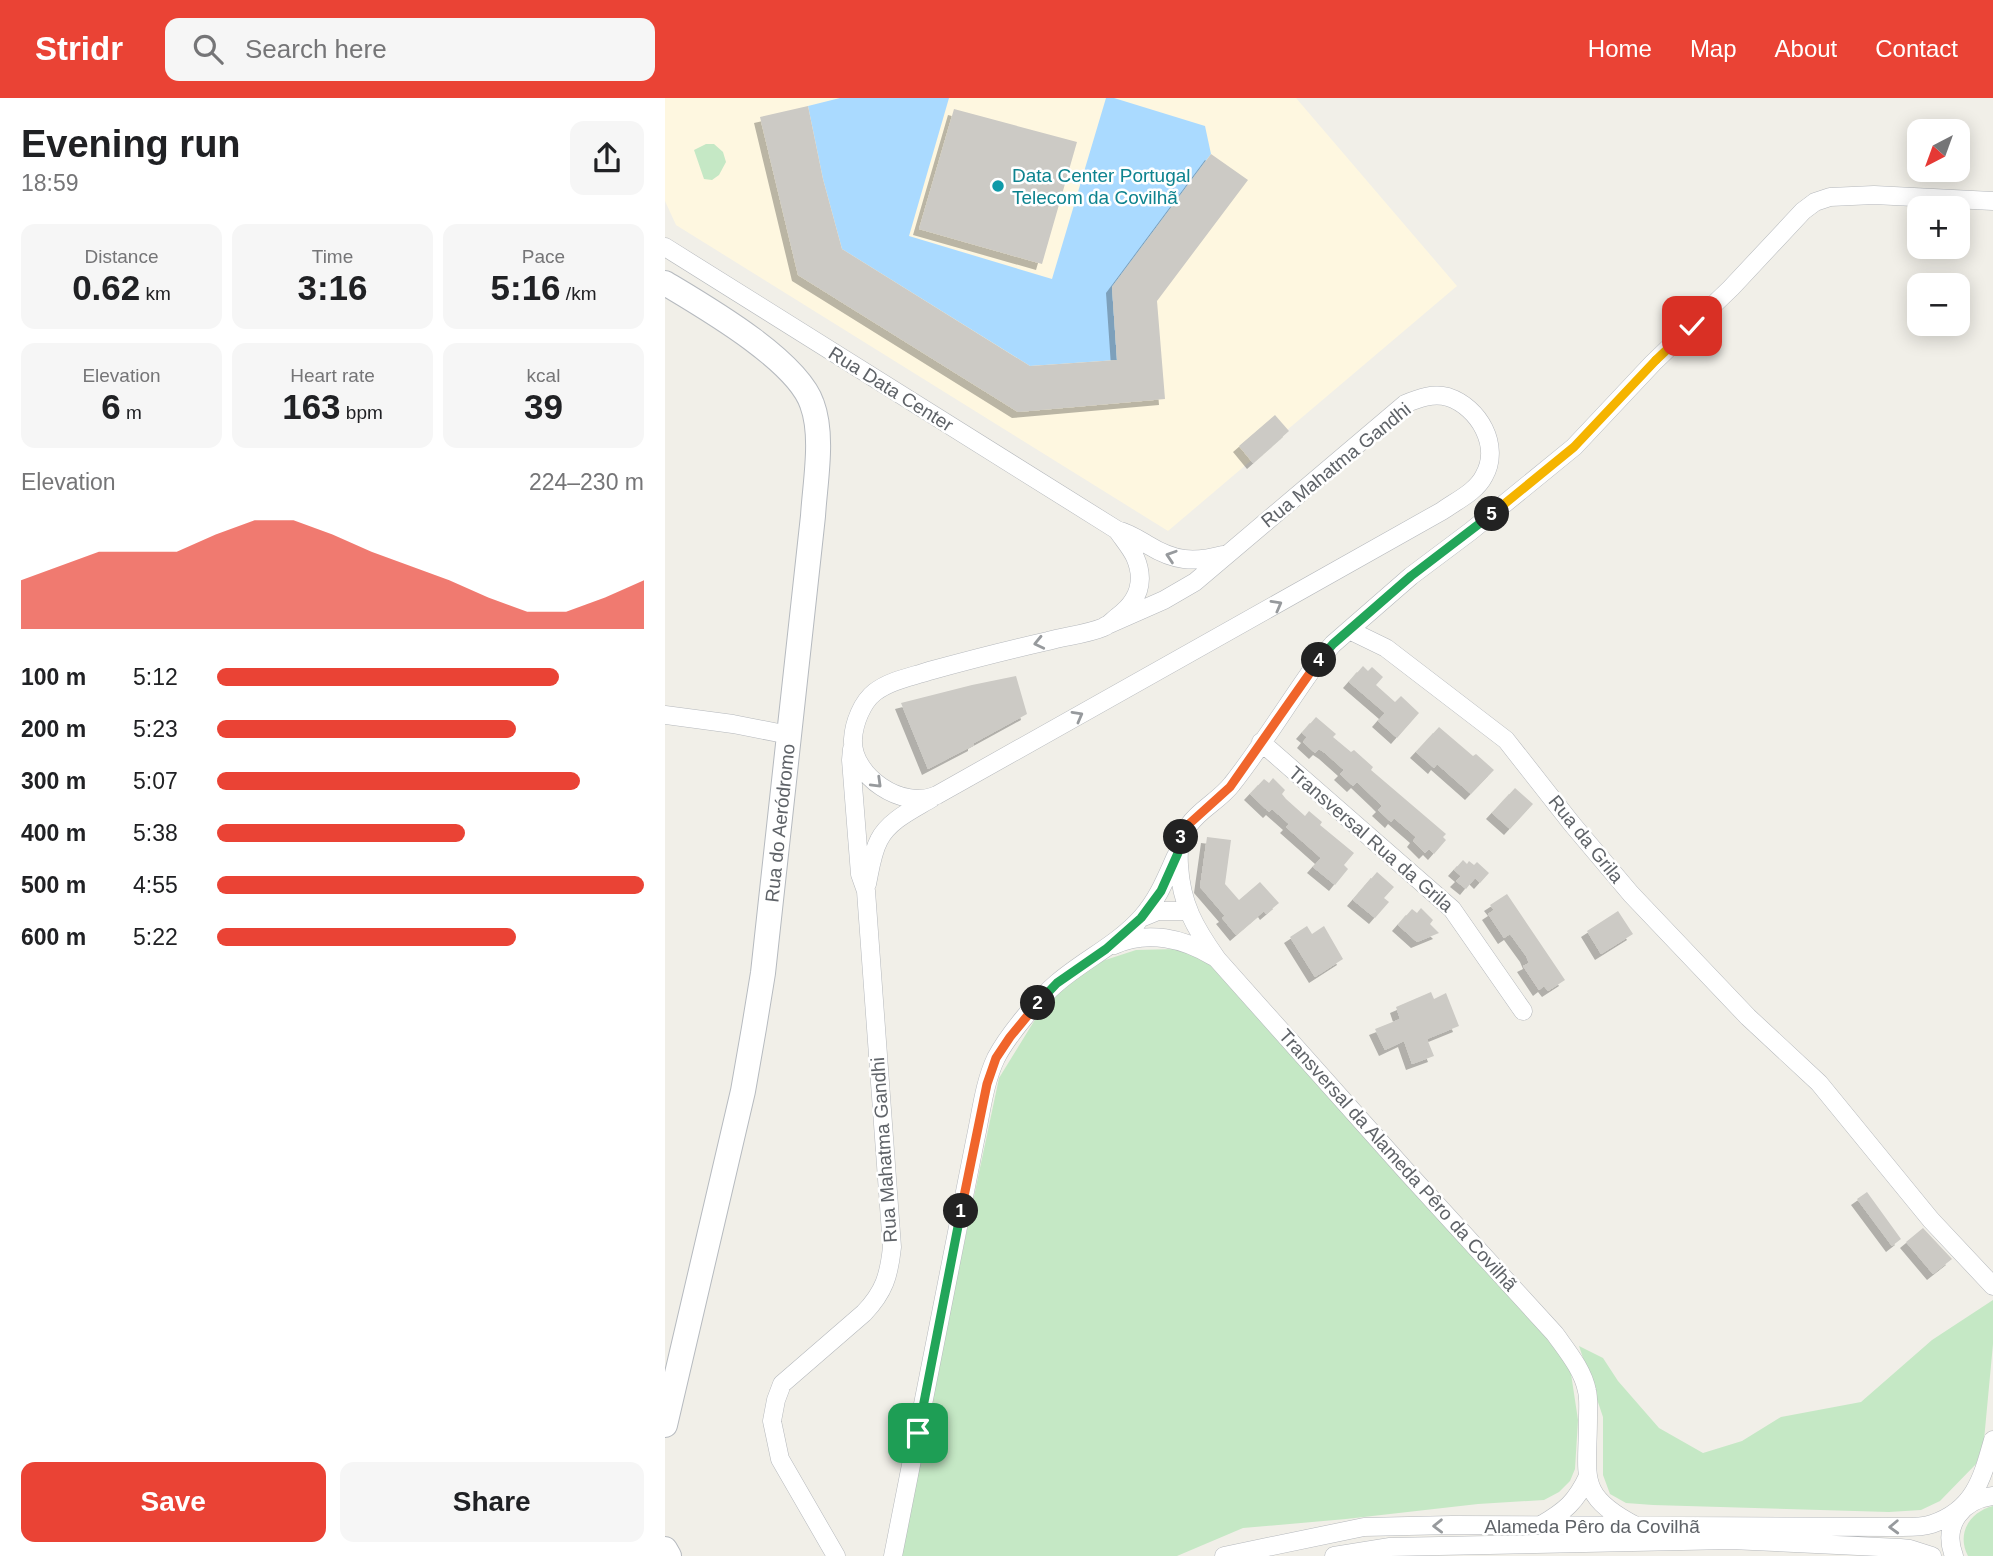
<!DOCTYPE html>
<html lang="en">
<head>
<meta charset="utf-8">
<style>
	:root { --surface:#fff; --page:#f6f6f6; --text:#202124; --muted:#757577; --accent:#ea4335 }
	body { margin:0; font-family:Arial,sans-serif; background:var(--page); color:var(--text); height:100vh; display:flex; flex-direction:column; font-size:26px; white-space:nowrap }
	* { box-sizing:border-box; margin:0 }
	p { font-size:23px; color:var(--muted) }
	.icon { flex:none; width:38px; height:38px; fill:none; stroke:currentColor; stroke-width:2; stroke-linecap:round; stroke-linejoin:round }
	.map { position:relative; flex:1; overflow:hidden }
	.side { display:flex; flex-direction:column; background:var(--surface); width:665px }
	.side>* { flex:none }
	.needle { width:46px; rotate:221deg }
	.tools { position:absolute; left:1242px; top:21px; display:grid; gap:14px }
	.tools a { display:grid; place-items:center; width:63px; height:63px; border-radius:14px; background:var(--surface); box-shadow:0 4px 18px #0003; font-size:35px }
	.pin { position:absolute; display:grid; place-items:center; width:60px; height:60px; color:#fff; margin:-30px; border-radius:14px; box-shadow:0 4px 10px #0006 }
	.km { position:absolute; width:35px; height:35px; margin:-18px; border-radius:50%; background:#222; color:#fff; font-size:19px; line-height:35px; text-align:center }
	.round { display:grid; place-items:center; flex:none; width:74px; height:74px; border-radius:14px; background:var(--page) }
	.headline { display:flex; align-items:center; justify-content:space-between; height:119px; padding:0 21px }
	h1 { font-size:38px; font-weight:700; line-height:52px }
	.stats { display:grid; grid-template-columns:repeat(3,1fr); gap:10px; height:119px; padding:7px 21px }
	.stats div { display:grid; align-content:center; border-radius:14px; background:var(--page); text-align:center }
	.stats b { font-size:35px; font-weight:700 }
	.stats small { font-size:19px; font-weight:400 }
	.stats p { font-size:19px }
	.chart { height:196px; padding:14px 21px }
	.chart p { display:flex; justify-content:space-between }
	.chart svg { width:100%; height:126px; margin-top:7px; fill:var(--accent); opacity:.7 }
	.button { display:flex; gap:14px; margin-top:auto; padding:14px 21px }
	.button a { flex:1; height:80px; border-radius:14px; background:var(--accent); color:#fff; font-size:28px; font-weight:700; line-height:80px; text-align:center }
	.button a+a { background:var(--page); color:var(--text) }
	ul { padding:0 21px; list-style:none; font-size:23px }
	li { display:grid; grid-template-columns:112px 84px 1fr; align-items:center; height:52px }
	li i { height:18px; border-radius:9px; background:var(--accent) }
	header { display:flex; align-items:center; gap:42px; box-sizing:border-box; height:98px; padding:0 35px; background:var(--accent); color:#fff }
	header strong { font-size:33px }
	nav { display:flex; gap:38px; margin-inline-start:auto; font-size:24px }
	.search { width:490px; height:63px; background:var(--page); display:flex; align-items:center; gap:18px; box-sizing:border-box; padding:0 24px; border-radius:14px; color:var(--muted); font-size:26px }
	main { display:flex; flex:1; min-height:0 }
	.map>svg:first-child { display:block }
	.commercial { fill:#fef7e0 }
	.green { fill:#c5e8c5 }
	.water { fill:#aadaff }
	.building { fill:#cccac5; filter:url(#shadow) }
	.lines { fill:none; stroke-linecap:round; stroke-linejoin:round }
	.street-casing { stroke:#b5b8bc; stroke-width:19 }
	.secondary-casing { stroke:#b6babf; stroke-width:26 }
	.street { stroke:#fff; stroke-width:18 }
	.secondary { stroke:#fff; stroke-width:24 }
	.oneway { stroke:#979a9d }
	.split-1-casing { stroke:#fff; stroke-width:14 }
	.split-2-casing { stroke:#fff; stroke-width:14 }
	.split-3-casing { stroke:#fff; stroke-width:14 }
	.split-4-casing { stroke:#fff; stroke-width:14 }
	.split-5-casing { stroke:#fff; stroke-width:14 }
	.split-6-casing { stroke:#fff; stroke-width:14 }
	.split-7-casing { stroke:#fff; stroke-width:14 }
	.split-1 { stroke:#22a559; stroke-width:9 }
	.split-2 { stroke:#f0652b; stroke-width:9 }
	.split-3 { stroke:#22a559; stroke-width:9 }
	.split-4 { stroke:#f0652b; stroke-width:9 }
	.split-5 { stroke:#22a559; stroke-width:9 }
	.split-6 { stroke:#f5b400; stroke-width:9 }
	.split-7 { stroke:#f5b400; stroke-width:9 }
	.culture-dot { fill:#0f9aa8; stroke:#fff; stroke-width:2.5 }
	.labels { text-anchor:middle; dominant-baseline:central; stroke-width:5; stroke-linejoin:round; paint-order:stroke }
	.culture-label { font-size:19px; fill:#0d838f; stroke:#fff; text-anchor:start }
	.street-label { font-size:19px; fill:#5f6368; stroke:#fff }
</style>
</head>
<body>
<header>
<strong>Stridr</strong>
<div class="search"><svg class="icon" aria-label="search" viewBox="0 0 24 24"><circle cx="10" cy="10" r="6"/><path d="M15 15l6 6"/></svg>Search here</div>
<nav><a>Home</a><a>Map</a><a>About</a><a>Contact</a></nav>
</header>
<main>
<section class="side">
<div class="headline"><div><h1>Evening run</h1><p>18:59</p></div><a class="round"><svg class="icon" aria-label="share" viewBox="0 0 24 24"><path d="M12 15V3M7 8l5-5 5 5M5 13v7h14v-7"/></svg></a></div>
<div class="stats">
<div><p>Distance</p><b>0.62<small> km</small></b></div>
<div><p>Time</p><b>3:16</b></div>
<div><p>Pace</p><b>5:16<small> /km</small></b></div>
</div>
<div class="stats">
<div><p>Elevation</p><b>6<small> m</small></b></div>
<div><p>Heart rate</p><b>163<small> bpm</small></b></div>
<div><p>kcal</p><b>39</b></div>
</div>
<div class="chart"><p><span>Elevation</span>224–230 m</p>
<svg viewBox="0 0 160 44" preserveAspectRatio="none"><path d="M0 44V27L10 22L20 17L30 17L40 17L50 11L60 6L70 6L80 11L90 17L100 22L110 27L120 33L130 38L140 38L150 33L160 27V44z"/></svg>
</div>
<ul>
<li><b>100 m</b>5:12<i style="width:80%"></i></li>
<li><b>200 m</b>5:23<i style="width:70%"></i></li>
<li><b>300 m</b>5:07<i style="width:85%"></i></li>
<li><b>400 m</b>5:38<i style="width:58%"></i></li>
<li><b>500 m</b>4:55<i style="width:100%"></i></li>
<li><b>600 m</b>5:22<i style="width:70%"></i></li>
</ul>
<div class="button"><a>Save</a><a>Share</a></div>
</section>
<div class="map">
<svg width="1328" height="1458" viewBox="0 0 1328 1458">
	<defs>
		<filter id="shadow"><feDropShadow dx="-6" dy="6" stdDeviation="0" flood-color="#0004"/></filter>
	</defs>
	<rect width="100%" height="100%" fill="#f1efe8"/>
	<!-- commercial -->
	<path class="commercial" d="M0 0H631L792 188 503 433 11 127 0 103Z"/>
	<!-- green -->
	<path class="green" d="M41 46H49L58 54 61 64 54 77 47 82 39 81 29 52Z
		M512 851 538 856 868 1224 905 1269 913 1322 910 1371 905 1383 894 1394 879 1402 813 1406 681 1421 578 1430 512 1458H233L334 980 379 907 431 865 471 852Z
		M1328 1202V1246L1319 1342 1311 1366 1275 1403 1256 1412 1224 1414 988 1407 961 1405 945 1396 938 1377V1319L914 1248 938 1260 953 1283 994 1330 1038 1355 1077 1343 1116 1319 1196 1304 1267 1242Z
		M1328 1408V1458H1303C1291 1435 1305 1414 1328 1408Z"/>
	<!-- water -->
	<path class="water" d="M175 0H284L244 138 387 181 441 0H449L540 28 546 56 447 189 452 262 365 268 177 151 158 81 143 8Z"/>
	<!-- building -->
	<path class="building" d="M143 8 158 81 177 151 365 268 452 262 447 189 546 56 583 82 492 203 500 301 353 314 133 177 95 19Z
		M289 11 412 44 377 166 254 131Z
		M610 317 624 333 588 365 574 348Z
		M698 568 703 573 707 569 718 579 711 587 730 604 736 598 754 615 732 640 713 623 720 615 684 584Z
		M351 578 362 616 309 645V647L263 671 236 605 307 587Z
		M651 619 671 636 668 639 686 654 689 652 708 669 706 672 781 736 778 739 781 742 769 756 764 751 760 755 748 743 751 739 729 720 726 724 713 712 717 708 712 703 692 684 688 688 675 676 679 672 660 655 654 651 650 655 638 644 642 639 637 635Z
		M774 629 808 658 811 656 829 672 806 696 772 666 769 670 751 654Z
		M608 680 620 692 617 696 621 701 640 718 644 713 657 724 655 727 689 755 679 767 683 771 670 787 648 769 656 760 621 729 624 726 607 711 604 714 585 696 599 681 604 685Z
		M850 690 868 706 845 731 827 715Z
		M542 739 566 742 560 786 574 802 595 784 614 805 601 816 599 813 571 837 557 820 560 818 535 789Z
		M798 762 802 766 804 763 809 767 812 764 824 775 815 785 810 780 801 791 791 783 796 778 789 772Z
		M712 774 729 789 719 800 724 804 710 820 688 802Z
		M842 796 900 882 883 893 879 888 874 892 858 868 864 865 861 858 845 836 839 840 823 816 829 812 825 807Z
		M756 810 768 822 765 826 774 835 752 844 733 827 747 811 752 815Z
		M953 813 968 836 936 856 922 833Z
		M642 828 647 836 659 828 678 861 650 879 625 839Z
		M766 894 769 901 781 895 794 928 762 941 769 958 747 966 739 943 720 952 710 931 735 921 731 909Z
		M1202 1094 1236 1141 1227 1148 1192 1101Z
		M1258 1130 1287 1161 1268 1176 1241 1144Z"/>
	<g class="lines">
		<!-- street casing -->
		<g class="street-casing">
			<path id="street" d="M0 149 452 432C464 435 473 441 483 447 509 463 528 465 558 457
				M440 528 499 502 530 484 740 306C754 300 768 295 783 299 814 309 836 348 819 378 811 394 791 403 777 413L272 697C238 713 186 678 188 641 189 625 197 604 210 594 226 582 246 579 264 573 304 562 343 552 383 543 401 538 423 536 439 529 444 527 448 522 452 519 473 504 481 484 470 459 466 450 458 441 452 432
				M684 532 746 478 806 433 909 349 988 265 1066 190 1138 113 1150 104 1165 99 1209 97 1328 103
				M0 617 68 626 124 637
				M596 644 787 811 858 913
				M202 786C205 772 207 755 214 742 224 722 249 711 267 700
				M476 820 493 813H522
				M449 847C482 832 519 840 549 859
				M876 1427C900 1413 911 1404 923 1378
				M971 1428C911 1397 923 1380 923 1320 923 1312 924 1301 922 1293 918 1272 902 1253 890 1236L742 1074 552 861C530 830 516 806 514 767 513 752 514 740 524 727 535 711 555 702 567 686 598 647 624 603 654 562L668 546 684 532 721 550 841 642 907 726 966 796 1083 919 1154 985 1266 1122 1328 1188
				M171 1458 115 1361 107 1323 111 1302 117 1286 199 1215C219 1194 224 1178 227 1149L201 793 195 776 186 662 187 651
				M228 1458 310 1043C316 1016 319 985 331 960 343 937 373 901 392 885 420 861 452 847 477 819 493 801 501 780 511 758
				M559 1458 699 1429 787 1427 1228 1429C1240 1429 1255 1430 1267 1426 1309 1412 1317 1381 1328 1342
				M669 1458 725 1449 1066 1442 1235 1450 1245 1451 1267 1458
				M1289 1458C1277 1427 1297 1402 1328 1398"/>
		</g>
		<!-- secondary casing -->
		<g class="secondary-casing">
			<path id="secondary" d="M0 185C40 209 132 262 147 306 159 338 150 384 148 418L98 875 89 930 78 993 0 1327
				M0 1451 4 1458"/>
		</g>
		<!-- street -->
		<use href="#street" class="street"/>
		<!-- secondary -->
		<use href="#secondary" class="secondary"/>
	</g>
	<!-- one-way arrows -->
	<defs><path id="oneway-chevron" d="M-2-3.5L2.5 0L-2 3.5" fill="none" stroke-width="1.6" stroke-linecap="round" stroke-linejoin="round" transform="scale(1.75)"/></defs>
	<g class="oneway">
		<use href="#oneway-chevron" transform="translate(506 458) rotate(-162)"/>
		<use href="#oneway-chevron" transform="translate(612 507) rotate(-29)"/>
		<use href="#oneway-chevron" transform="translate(374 545) rotate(167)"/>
		<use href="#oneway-chevron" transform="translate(413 618) rotate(-29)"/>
		<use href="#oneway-chevron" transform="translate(212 685) rotate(44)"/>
		<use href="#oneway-chevron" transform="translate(773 1428) rotate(179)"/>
		<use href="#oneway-chevron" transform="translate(1229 1429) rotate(178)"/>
	</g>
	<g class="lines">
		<!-- split-1 casing -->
		<g class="split-1-casing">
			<path id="split-1" d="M253 1335 296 1113"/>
		</g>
		<!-- split-2 casing -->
		<g class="split-2-casing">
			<path id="split-2" d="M296 1113 322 986 331 960 345 939 373 905"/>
		</g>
		<!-- split-3 casing -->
		<g class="split-3-casing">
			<path id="split-3" d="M373 905 392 885 441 851 476 820 496 793 513 755 516 739"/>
		</g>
		<!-- split-4 casing -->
		<g class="split-4-casing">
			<path id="split-4" d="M516 739 524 726 565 689 654 562"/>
		</g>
		<!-- split-5 casing -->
		<g class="split-5-casing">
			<path id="split-5" d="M654 562 668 546 746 478 827 416"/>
		</g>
		<!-- split-6 casing -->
		<g class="split-6-casing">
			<path id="split-6" d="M827 416 909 349 991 262"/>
		</g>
		<!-- split-7 casing -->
		<g class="split-7-casing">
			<path id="split-7" d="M991 262 1027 228"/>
		</g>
		<!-- split-1 -->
		<use href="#split-1" class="split-1"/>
		<!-- split-2 -->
		<use href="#split-2" class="split-2"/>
		<!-- split-3 -->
		<use href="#split-3" class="split-3"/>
		<!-- split-4 -->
		<use href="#split-4" class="split-4"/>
		<!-- split-5 -->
		<use href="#split-5" class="split-5"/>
		<!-- split-6 -->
		<use href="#split-6" class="split-6"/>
		<!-- split-7 -->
		<use href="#split-7" class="split-7"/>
	</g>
	<!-- markers -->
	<circle class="culture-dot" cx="333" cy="88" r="7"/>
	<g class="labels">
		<!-- culture labels -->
		<g class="culture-label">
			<text x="347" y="77">Data Center Portugal<tspan x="347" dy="22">Telecom da Covilhã</tspan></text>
		</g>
		<!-- street labels -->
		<g class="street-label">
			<text transform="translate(226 291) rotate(32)">Rua Data Center</text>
			<text transform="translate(671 367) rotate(-39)">Rua Mahatma Gandhi</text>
			<text transform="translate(115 725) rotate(-84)">Rua do Aeródromo</text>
			<text transform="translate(706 741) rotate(41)">Transversal Rua da Grila</text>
			<text transform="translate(921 741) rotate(51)">Rua da Grila</text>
			<text transform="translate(219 1052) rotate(-94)">Rua Mahatma Gandhi</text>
			<text transform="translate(733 1062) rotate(48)">Transversal da Alameda Pêro da Covilhã</text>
			<text x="927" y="1428">Alameda Pêro da Covilhã</text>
		</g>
	</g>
</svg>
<div class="tools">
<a><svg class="needle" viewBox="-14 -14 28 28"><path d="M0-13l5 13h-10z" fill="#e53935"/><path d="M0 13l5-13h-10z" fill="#757577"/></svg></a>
<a>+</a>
<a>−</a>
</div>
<div class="pin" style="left:253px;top:1335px;background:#1e9e55"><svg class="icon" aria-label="arrive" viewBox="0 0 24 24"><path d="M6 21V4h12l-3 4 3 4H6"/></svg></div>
<div class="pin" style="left:1027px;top:228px;background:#d93025"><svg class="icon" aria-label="check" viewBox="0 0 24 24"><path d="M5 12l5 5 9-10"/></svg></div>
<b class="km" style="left:296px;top:1113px">1</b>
<b class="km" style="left:373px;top:905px">2</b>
<b class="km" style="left:516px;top:739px">3</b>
<b class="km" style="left:654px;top:562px">4</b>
<b class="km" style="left:827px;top:416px">5</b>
</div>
</main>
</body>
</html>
